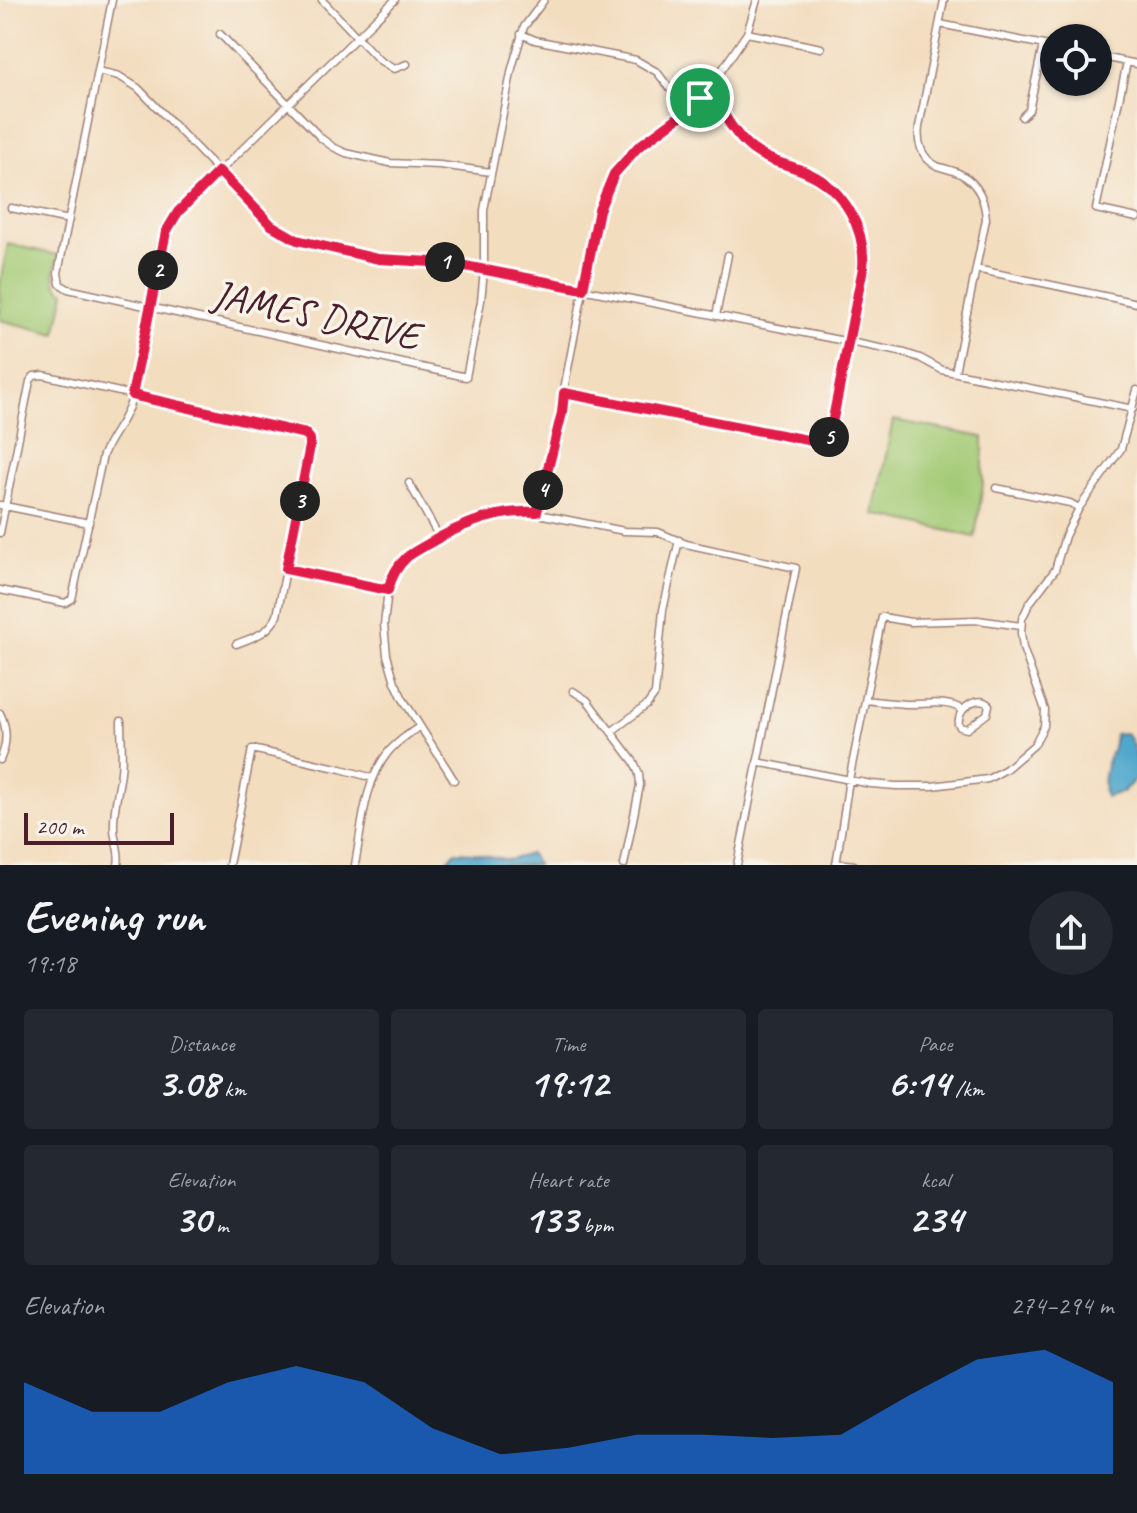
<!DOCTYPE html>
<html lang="en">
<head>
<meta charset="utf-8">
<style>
	:root { --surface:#171b24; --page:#242831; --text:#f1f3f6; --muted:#9ea1a6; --accent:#1a73e8 }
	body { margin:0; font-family:Caveat,sans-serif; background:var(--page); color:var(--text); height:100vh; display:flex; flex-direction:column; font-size:30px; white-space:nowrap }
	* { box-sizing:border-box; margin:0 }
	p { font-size:26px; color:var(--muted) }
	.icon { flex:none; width:44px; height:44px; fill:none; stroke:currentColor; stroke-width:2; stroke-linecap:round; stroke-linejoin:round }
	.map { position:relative; height:865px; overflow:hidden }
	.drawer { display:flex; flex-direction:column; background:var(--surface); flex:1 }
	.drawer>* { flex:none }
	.tools { position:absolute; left:1040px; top:24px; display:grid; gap:16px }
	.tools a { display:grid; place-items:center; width:72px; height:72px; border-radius:50%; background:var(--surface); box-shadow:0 2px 6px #0004; font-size:40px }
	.scale { position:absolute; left:24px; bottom:20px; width:150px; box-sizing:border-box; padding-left:8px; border:4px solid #4a1f2b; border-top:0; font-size:22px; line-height:28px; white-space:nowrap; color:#4a1f2b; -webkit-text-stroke:6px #f7f3e8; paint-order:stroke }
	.pin { position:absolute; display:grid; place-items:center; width:68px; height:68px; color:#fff; margin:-34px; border:4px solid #fff; border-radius:50%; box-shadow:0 2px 8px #0007 }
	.km { position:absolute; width:40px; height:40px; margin:-20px; border-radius:50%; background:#222; color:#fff; font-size:22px; line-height:40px; text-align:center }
	.round { display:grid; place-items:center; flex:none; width:84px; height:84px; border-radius:42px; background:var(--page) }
	.headline { display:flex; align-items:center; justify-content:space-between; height:136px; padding:0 24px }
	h1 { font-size:44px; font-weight:700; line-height:60px }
	.stats { display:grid; grid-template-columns:repeat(3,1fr); gap:12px; height:136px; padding:8px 24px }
	.stats div { display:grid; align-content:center; border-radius:8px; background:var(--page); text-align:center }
	.stats b { font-size:40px; font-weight:700 }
	.stats small { font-size:22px; font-weight:400 }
	.stats p { font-size:22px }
	.chart { height:224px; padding:16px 24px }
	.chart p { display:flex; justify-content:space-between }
	.chart svg { width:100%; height:144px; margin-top:8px; fill:var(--accent); opacity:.7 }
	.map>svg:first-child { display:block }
	.green { fill:#a3ca75; stroke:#767450; stroke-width:2 }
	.water { fill:#4fa7cc; stroke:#4c637c; stroke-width:2 }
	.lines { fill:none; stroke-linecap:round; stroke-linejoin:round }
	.minor-casing { stroke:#9e7e75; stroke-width:9 }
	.minor { stroke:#fff; stroke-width:6 }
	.route-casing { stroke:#fff; stroke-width:16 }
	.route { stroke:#e11d48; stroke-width:10 }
	.labels { text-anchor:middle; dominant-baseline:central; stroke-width:7; stroke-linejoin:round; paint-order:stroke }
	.street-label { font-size:40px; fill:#4a1f2b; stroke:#f7f3e8 }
</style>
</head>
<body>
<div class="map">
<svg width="1137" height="865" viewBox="0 0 1137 865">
	<rect width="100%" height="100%" fill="#f7f3e8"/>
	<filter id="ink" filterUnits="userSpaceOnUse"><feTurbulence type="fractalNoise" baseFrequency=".0125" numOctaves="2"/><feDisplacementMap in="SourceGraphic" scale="16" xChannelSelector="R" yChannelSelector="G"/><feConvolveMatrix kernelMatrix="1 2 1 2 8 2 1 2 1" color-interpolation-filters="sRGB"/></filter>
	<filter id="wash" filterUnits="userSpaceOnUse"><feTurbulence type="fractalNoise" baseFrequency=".006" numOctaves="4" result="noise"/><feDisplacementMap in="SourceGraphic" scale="32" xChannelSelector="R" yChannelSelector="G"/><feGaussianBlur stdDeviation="1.8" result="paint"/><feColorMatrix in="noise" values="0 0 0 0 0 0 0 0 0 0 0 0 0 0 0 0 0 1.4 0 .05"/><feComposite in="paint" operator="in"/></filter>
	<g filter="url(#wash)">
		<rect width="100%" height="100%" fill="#f3ddbf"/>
		<!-- green -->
		<path class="green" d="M8 244 58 255C55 270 49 284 65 292L56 334 0 320V282Z
			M893 420 983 437V484L975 537 874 514Z"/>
		<!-- water -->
		<path class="water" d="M1125 733C1137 746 1137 760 1137 778L1122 792 1105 797C1101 781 1105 767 1111 753 1114 748 1114 740 1115 734Z
			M455 852 475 853 508 860 530 854 537 865H443Z"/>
	</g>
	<g filter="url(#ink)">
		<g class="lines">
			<!-- minor casing -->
			<g class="minor-casing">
				<path id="minor" d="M112 0 58 273 60 284 68 289 466 377 481 301 484 270V210L512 68 524 27 544 0
					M322 0 379 60 394 69 407 64
					M944 0 919 127C917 142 921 158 937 166 945 169 954 170 962 175 978 184 985 201 986 219L955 372
					M940 24 1054 47
					M747 33 821 48
					M220 34 321 138 333 147 346 153 390 163 440 165 491 172
					M521 34 535 40 636 60 657 72 687 111
					M1098 56 1137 64
					M1127 62 1096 209 1137 218
					M98 71 119 76 138 88 271 225 297 240 372 258 455 264 905 353 920 358 942 370 1133 409
					M1022 117 1029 110 1043 45
					M11 208 69 220
					M976 269 1137 303
					M716 316 728 255
					M564 393 828 444 862 273C868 233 847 192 810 174 790 165 771 163 753 149 734 135 722 109 709 89
					M409 483 439 537
					M996 488 1070 503 1079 508
					M0 505 89 523
					M537 512 562 413 565 384 597 219 607 189 614 174 631 154 687 111 709 89 747 33 757 0
					M0 533 30 381 34 376 43 375 304 433 309 436 310 446 277 616C268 634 254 637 236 644
					M286 569 388 590
					M0 590 65 603 72 599 103 455C111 435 125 422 131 401L164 243 169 226 178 212 395 0
					M573 691 587 700 634 762 639 774 640 785 624 865
					M866 700C879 702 892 703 906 704 925 705 946 699 963 710 970 703 981 697 989 705L987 714 967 729 960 727 958 724 960 715 963 710
					M0 713C8 729 7 745 0 760
					M611 732 647 705 655 694 663 610 679 540
					M757 762 871 784 896 786H932L988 779 1006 769 1034 745 1044 726 1045 710 1023 648 1021 633 1022 619 1029 604 1055 570 1065 536 1079 508 1121 449 1137 390
					M454 780 403 699 395 682 387 655 384 625 388 590 393 576 409 555 463 525 501 514 528 512 624 531 658 532 686 544 796 568 737 865
					M836 863 854 865
					M118 865C121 852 114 840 114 828 113 808 119 791 121 772 123 755 121 738 121 721
					M229 865 252 749 341 769 373 778
					M355 865C362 827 364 780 390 750 399 740 410 733 420 726
					M836 865 849 780 882 617 911 622 978 620 1021 626"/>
			</g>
			<!-- minor -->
			<use href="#minor" class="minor"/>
		</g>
	</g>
	<g class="lines" filter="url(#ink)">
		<!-- route casing -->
		<g class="route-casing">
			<path id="route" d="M709 89C721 109 733 134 752 149 769 162 788 164 808 173 844 189 866 229 863 268L828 444 564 393 562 413 537 512C498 509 461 524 428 544 421 548 413 552 407 557 397 566 391 578 388 590L286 569 310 446V439L306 434 132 395 166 232 178 212 219 171 271 225 297 240 378 259 450 263 583 289 599 210 614 174 638 147 687 111Z"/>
		</g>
		<!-- route -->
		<use href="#route" class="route"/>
	</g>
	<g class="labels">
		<!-- street labels -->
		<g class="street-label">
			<text transform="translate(316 315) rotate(12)">JAMES DRIVE</text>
		</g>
	</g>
</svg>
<div class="tools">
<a><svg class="icon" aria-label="locate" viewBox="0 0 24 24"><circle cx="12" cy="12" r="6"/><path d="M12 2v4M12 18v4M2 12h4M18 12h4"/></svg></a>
</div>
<div class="scale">200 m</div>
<div class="pin" style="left:700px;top:98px;background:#1e9e55"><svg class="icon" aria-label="arrive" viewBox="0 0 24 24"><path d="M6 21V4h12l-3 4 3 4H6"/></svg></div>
<b class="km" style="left:445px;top:262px">1</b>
<b class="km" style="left:158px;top:270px">2</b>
<b class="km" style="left:300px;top:501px">3</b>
<b class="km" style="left:543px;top:490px">4</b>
<b class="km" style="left:829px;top:437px">5</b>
</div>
<section class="drawer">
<div class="headline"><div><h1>Evening run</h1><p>19:18</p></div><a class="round"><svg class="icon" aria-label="share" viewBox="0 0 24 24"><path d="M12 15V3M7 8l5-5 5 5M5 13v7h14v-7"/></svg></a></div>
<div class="stats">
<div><p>Distance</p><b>3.08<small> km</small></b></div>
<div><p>Time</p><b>19:12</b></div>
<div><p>Pace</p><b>6:14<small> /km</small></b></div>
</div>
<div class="stats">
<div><p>Elevation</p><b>30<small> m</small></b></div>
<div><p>Heart rate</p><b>133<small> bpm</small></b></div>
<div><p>kcal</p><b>234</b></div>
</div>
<div class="chart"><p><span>Elevation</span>274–294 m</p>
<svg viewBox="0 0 160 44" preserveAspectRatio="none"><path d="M0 44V16L10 25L20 25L30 16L40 11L50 16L60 30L70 38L80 36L90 32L100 32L110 33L120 32L130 20L140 9L150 6L160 16V44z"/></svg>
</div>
</section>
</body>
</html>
